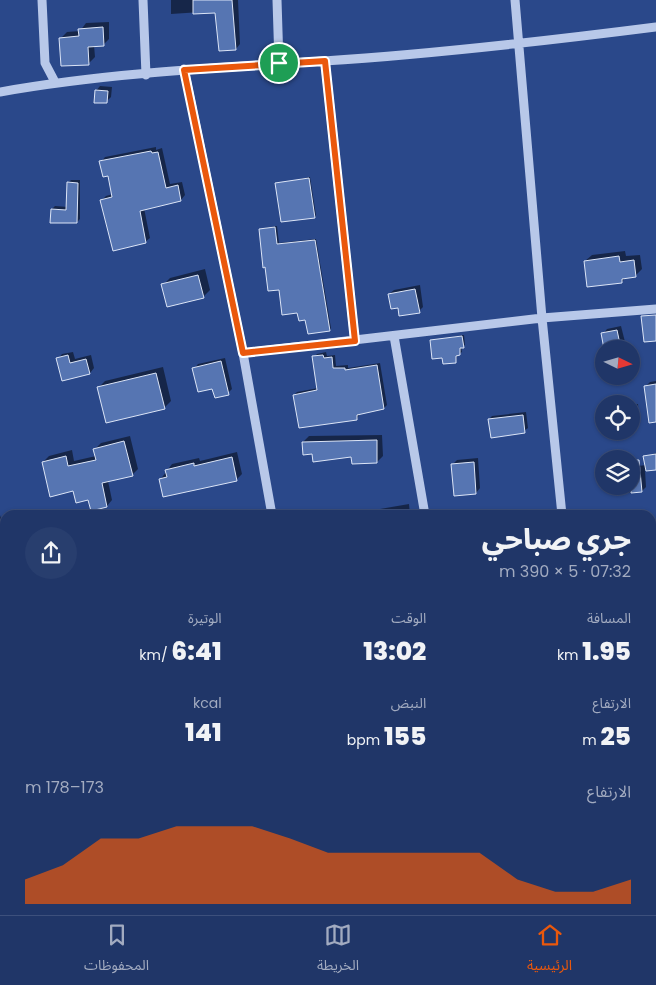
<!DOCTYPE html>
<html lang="ar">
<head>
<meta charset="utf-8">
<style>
	:root { --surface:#203668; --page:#283e6e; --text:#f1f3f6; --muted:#a2abc0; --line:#3d507c; --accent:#ea580c }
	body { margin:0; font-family:Poppins,"Noto Sans Arabic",sans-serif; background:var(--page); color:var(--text); direction:rtl; height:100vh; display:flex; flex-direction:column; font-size:19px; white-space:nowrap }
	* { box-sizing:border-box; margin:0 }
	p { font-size:16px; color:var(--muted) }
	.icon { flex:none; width:28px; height:28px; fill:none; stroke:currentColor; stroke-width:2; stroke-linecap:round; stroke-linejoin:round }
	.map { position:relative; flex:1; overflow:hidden; direction:ltr }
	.drawer { position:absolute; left:0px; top:510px; width:656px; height:405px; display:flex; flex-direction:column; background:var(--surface); border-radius:15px 15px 0 0; box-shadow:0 1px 4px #0004,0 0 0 1px var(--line); direction:rtl }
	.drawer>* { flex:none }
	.needle { width:32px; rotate:95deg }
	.tools { position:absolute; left:595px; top:340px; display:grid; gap:10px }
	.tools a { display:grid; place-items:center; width:45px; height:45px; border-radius:50%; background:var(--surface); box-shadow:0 1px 4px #0004,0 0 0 1px var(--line); font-size:25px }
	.pin { position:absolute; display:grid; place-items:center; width:42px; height:42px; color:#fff; margin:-21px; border:2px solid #fff; border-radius:50%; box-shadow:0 1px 5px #0007 }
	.round { display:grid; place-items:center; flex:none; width:52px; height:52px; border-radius:26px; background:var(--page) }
	.head { display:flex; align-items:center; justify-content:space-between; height:85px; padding:0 25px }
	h1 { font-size:28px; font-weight:800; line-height:38px }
	.figures { display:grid; grid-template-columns:repeat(3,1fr); gap:8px; height:85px; padding:5px 25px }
	.figures div { display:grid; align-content:center }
	.figures b { font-size:25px; font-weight:800 }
	.figures small { font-size:14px; font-weight:400 }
	.figures p { font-size:14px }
	.chart { height:140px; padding:10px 25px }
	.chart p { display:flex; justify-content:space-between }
	.chart svg { width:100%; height:90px; margin-top:5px; fill:var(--accent); opacity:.7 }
	.dock { display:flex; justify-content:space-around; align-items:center; height:70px; border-top:1px solid var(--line); background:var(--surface); font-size:14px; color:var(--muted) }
	.dock a { display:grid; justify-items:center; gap:2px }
	.dock .active { color:var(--accent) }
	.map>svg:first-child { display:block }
	.shadow { fill:#0007 }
	.building { fill:#5675b2; stroke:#dce5f7 }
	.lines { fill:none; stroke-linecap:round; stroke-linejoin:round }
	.minor { stroke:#b8c8e9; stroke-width:9 }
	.route-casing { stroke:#fff; stroke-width:10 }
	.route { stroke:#ea580c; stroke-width:6 }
</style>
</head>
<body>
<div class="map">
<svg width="656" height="915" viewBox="0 0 656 915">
	<rect width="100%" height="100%" fill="#2a488a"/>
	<!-- shadow -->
	<path class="shadow" d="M171 0H238L240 44 236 49 216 11 171 14Z
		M109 22V39L103 45H94L95 57 89 63 61 38 67 32 80 31 86 23Z
		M100 86 112 87 111 97 107 101 96 91Z
		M156 147V150L162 148 170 184 182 182 185 195 181 200 144 208 150 238 145 242 102 200 106 196 113 194 109 175 101 162 105 157Z
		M310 177 316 215 315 217 277 184Z
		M71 180H80V219L77 222 52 209 55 206 68 207V183Z
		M277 226 279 243 316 239 331 328 330 330 306 319 280 289 260 229Z
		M625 251 626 256 640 255 642 269 635 276 626 277 622 282 585 261 592 255Z
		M205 269 210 290 203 297 163 285 170 278Z
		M420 285 423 307 419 311 399 307 389 294 394 290Z
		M621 326 625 342 620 347 603 334 607 329Z
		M464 335 465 345 461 347 462 352 457 355 456 361 443 356 431 341Z
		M73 352 75 359 91 355 94 368 90 373 58 359 62 354Z
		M326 352 327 356 335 355 336 366 348 365V368L380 363 387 405 384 408 360 413 357 419 294 395 297 392 318 388 314 357 317 354Z
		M225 358 232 389 228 393 213 387 194 369 198 364Z
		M163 367 171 401 164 408 98 388 105 381Z
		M656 381V400L646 386 650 382Z
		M631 404H638L639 421 631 426Z
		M526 412 528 428 524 431 489 419 492 416Z
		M382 435 383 456 377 462 352 455 313 452 303 442 309 436Z
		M130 436 138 469 132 475 108 481 112 500 107 506 74 490 43 462 49 456 72 450 74 461 96 456 95 449 101 443Z
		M237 452 242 474 236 480H160L172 464 199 458 200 461Z
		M656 453V469L645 470 646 487 642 491 617 494 616 486H631V467L646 465 644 457Z
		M478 458 480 488 476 493 453 464 457 460Z
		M409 504 410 515H377L380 509Z
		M0 515 5 533 0 538Z
		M651 568 656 592 651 595Z
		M656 650V666H651V651Z
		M5 702V730L0 731V703Z
		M656 769V793L651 794V770Z
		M5 892V910H70L46 915 45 910 21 915H0V893Z
		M85 910H131L132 911 128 915H81Z
		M264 910H287L266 915Z"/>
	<!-- building -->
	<path class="building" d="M193 0H232L236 50 219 51 215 13 193 14Z
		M103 27 104 46 88 47 89 65 61 66 59 38 79 36 78 29Z
		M95 90 108 91 107 103H94Z
		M151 151 152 153 158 152 166 188 178 185 181 201 140 211 146 243 113 251 100 200 112 197 108 176 103 177 99 161Z
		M309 178 315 218 281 222 275 183Z
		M67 182 78 183 77 223H50L51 209 66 210Z
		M275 227 277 244 315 240 330 331 308 334 305 320 299 321 297 313 282 315 279 290 268 291 265 267 263 268 259 229Z
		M619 256 620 262 634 260 636 277 622 279V283L587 287 584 261Z
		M198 275 204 298 167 307 161 284Z
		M415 289 420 313 399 316 398 308 391 309 388 294Z
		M656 315V341L644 342 641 316Z
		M617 330 621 349H604L601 333Z
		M462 336 464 348H460V355L456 356V363L443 364 442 358 432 359 430 340Z
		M68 355 70 363 86 359 90 374 62 381 56 358Z
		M323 355 324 358 332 357 333 368H345V370L377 365 384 409 357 415V420L299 428 293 395 317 390 312 356Z
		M221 361 229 395 215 398 212 389 198 392 192 368Z
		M156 373 165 409 106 423 97 387Z
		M656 384V422L649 423 644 386Z
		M523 415 525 433 491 438 488 419Z
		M377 440V463L352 464 351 457 313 462 312 454 303 455 302 442Z
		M124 441 133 476 102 483 107 507 91 511 88 500 76 503 73 491 50 497 42 462 66 456 68 466 96 460 93 449Z
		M656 454V470L646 471 643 456Z
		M232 457 237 481 163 497 159 479 167 477 165 470 194 463V466Z
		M631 460H639L642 492 631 493Z
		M474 462 476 494 454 496 451 464Z"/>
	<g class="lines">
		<!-- minor -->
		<path class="minor" d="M42 0 45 63 55 82
			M143 0 146 75
			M277 0 279 63
			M515 0 542 318 562 515
			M325 61 355 341
			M184 69 243 353 272 515
			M0 92C107 73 216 68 324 61 435 54 546 41 656 27
			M394 336 425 515
			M243 353 542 318 656 309
			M651 642 656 641
			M0 696 5 692
			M651 887H656
			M352 910 353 915
			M486 910 487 915
			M615 910 616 915"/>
	</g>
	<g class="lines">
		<!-- route casing -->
		<g class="route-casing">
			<path id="route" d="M325 61 355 341 243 353 184 70Z"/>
		</g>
		<!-- route -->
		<use href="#route" class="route"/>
	</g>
</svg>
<div class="tools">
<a><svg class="needle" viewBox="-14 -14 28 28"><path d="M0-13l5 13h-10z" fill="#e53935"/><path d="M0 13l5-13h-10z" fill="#a2abc0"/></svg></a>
<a><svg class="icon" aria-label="locate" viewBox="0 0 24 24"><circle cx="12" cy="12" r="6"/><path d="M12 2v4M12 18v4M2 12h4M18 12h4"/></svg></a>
<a><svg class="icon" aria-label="layers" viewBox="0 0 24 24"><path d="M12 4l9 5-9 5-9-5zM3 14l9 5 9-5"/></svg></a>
</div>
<div class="pin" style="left:279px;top:63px;background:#1e9e55"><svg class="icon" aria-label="arrive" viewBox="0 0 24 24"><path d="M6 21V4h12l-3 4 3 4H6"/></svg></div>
<section class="drawer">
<div class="head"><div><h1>جري صباحي</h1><p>07:32 · 5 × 390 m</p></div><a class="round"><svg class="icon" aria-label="share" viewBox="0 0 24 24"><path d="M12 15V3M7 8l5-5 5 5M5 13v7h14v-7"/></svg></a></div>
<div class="figures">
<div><p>المسافة</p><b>1.95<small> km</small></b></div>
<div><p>الوقت</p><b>13:02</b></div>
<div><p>الوتيرة</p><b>6:41<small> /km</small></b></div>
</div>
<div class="figures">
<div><p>الارتفاع</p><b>25<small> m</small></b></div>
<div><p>النبض</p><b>155<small> bpm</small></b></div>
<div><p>kcal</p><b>141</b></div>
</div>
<div class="chart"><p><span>الارتفاع</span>173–178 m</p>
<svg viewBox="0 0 160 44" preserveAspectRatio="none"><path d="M0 44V32L10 25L20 12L30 12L40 6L50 6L60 6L70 12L80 19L90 19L100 19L110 19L120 19L130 32L140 38L150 38L160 32V44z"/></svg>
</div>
</section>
</div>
<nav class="dock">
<a class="active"><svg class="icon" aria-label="home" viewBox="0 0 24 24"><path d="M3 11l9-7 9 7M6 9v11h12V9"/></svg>الرئيسية</a>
<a><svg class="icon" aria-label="map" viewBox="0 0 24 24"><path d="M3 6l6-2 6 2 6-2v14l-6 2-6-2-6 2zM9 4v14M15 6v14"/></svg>الخريطة</a>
<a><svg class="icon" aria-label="saved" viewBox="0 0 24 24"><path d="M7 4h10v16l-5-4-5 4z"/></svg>المحفوظات</a>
</nav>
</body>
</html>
